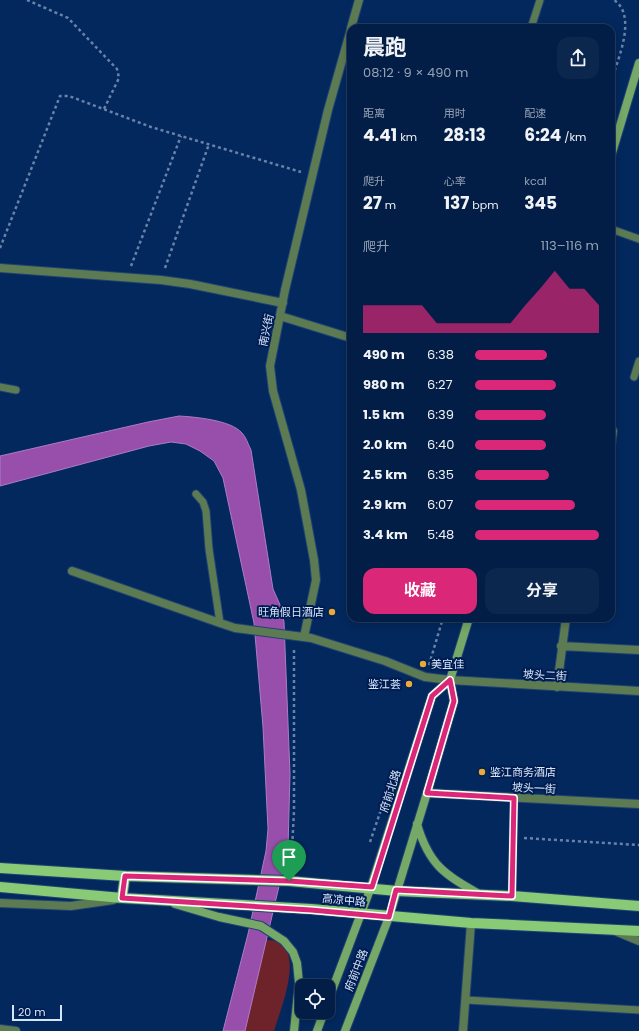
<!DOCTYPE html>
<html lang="zh">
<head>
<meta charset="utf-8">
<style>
	:root { --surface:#021e46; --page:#0c274d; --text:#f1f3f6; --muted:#96a2b3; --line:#233c5f; --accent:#db2777 }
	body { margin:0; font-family:Poppins,"Noto Sans SC",sans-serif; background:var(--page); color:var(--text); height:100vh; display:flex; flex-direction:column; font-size:15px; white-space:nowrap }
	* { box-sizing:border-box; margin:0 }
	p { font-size:13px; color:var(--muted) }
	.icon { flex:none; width:22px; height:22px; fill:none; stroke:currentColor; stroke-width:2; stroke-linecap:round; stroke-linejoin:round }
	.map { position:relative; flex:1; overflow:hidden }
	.details { position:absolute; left:347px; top:24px; width:268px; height:598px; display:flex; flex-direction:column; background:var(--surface); border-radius:12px; box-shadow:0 2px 10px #0003,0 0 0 1px var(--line) }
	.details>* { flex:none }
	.tools { position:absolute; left:295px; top:979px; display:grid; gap:8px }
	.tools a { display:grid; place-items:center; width:40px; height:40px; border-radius:8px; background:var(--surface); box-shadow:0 2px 10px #0003,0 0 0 1px var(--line); font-size:20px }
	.scale { position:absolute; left:12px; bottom:10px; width:50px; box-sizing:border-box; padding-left:4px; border:2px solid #d7e5f9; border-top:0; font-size:11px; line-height:14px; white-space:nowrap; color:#d7e5f9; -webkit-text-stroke:3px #001d52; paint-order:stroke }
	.pin { position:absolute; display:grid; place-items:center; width:34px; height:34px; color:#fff; margin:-41px -17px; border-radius:50% 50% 50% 0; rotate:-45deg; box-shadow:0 0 4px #0007 }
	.pin .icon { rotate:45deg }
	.round { display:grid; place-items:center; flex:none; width:42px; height:42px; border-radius:12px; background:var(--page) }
	.overview { display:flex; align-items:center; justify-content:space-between; height:68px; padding:0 16px }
	h1 { font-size:22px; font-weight:700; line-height:30px }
	.figures { display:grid; grid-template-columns:repeat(3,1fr); gap:6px; height:68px; padding:4px 16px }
	.figures div { display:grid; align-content:center }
	.figures b { font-size:17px; font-weight:700 }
	.figures small { font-size:11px; font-weight:400 }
	.figures p { font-size:11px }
	.chart { height:112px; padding:8px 16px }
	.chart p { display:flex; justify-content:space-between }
	.chart svg { width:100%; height:72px; margin-top:4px; fill:var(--accent); opacity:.7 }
	.button { display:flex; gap:8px; margin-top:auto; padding:8px 16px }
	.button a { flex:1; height:46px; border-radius:12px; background:var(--accent); color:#fff; font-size:16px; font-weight:700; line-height:46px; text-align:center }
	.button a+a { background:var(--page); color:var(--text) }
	ul { padding:0 16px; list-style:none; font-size:13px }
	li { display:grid; grid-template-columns:64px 48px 1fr; align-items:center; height:30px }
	li i { height:10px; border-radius:5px; background:var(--accent) }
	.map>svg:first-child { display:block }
	.green { fill:#6d2329 }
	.water { fill:#984fac; stroke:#ab7cc3 }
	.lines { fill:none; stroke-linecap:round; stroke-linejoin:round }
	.lane-casing { stroke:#214273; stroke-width:9 }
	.street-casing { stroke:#214273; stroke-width:10 }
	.secondary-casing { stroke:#214273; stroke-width:10 }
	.primary-casing { stroke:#214273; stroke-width:12 }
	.path { stroke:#6983a8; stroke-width:2.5; stroke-dasharray:3 3; stroke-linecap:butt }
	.lane { stroke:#5c7b53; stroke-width:7 }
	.street { stroke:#5c7b53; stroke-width:8 }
	.secondary { stroke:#76a867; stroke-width:8 }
	.primary { stroke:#89ca76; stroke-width:10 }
	.route-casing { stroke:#fff; stroke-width:8 }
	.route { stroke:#db2777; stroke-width:5 }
	.poi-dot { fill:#e9ab37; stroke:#001d52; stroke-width:1.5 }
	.labels { text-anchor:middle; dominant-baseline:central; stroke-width:4; stroke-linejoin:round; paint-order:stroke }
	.street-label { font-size:11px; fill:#d7e5f9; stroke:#001d52 }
	.poi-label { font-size:11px; fill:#d7e5f9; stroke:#001d52; text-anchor:end }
</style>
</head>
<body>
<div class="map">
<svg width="639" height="1031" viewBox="0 0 639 1031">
	<rect width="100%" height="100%" fill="#03285d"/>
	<!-- green -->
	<path class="green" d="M251 940C259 940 271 939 278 942 304 954 280 1011 274 1031H225Z"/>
	<!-- water -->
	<path class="water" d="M179 416C195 417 231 420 242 433 246 437 248 444 251 450L273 589 281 607 284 622 290 774 288 848 245 1031H223L248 934 266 851 268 829 263 727 254 623 223 478 214 461 200 451 186 444 171 442 149 446 0 486V456L148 422Z"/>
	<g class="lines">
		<!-- lane casing -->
		<g class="lane-casing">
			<path id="lane" d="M531 28 540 0
				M611 229 639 239
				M634 377 639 361
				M0 387 16 390
				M196 494 203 502 206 511 209 549 220 623
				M512 896 514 798
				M466 1000 639 1010"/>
		</g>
		<!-- street casing -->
		<g class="street-casing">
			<path id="street" d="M351 28 359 0
				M0 268 161 280 190 284 283 303
				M280 316 351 338
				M611 427 613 431 611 445
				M72 571 220 623 235 628 311 638 385 661 425 677 450 680 639 691
				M304 637 316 580 314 560 301 490 273 391 270 366 285 290 328 110 351 29
				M561 646 639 650
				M557 687 566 618
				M427 793 639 804
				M0 903 71 906 113 900
				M615 931 639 941
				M0 1029 16 1031
				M463 1031 471 923"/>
		</g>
		<!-- secondary casing -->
		<g class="secondary-casing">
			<path id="secondary" d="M611 156 639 63
				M417 824C429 865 444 874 479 894
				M175 904 219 917 261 926 284 941 293 952 297 963 299 983 294 1031
				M328 1001 371 887 432 696 450 680
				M317 1031 324 1012
				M345 1031 389 917 427 793 454 701 450 680 469 618"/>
		</g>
		<!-- primary casing -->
		<g class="primary-casing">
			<path id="primary" d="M0 868 125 876 289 881 397 891 512 896 639 906
				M0 887 122 898 311 909 471 923 639 931
				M122 898 125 876"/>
		</g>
		<!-- path -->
		<path class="path" d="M27 0 68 18 117 69 119 78 104 109
			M611 82C617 61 638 16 614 0
			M0 248 60 96H69L151 127 301 172
			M131 266 181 136
			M165 268 209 144
			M429 665 443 618
			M524 838 639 845
			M370 842 384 801
			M291 869 294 811V648"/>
		<!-- lane -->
		<use href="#lane" class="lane"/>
		<!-- street -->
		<use href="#street" class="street"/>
		<!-- secondary -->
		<use href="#secondary" class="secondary"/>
		<!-- primary -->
		<use href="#primary" class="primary"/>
	</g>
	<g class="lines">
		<!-- route casing -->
		<g class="route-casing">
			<path id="route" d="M450 680 454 701 427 793 514 798 512 896 396 890 389 917 311 910 122 898 125 876 289 881 372 887 432 696Z"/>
		</g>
		<!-- route -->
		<use href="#route" class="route"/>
	</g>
	<!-- markers -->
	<g class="poi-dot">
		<circle cx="332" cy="612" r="4"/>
		<circle cx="423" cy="664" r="4"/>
		<circle cx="409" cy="684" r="4"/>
		<circle cx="482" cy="772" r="4"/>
	</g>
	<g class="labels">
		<!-- street labels -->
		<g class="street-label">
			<text transform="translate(266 330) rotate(-78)">南兴街</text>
			<text transform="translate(545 675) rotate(3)">坡头二街</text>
			<text transform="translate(534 788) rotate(3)">坡头一街</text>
			<text transform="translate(390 791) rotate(-72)">府前北路</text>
			<text transform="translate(344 900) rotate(5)">高凉中路</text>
			<text transform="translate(356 970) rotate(-69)">府前中路</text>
		</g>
		<!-- poi labels -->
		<g class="poi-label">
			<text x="324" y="612">旺角假日酒店</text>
			<text x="431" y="664" text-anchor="start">美宜佳</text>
			<text x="401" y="684">鉴江荟</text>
			<text x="490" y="772" text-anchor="start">鉴江商务酒店</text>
		</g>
	</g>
</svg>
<div class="tools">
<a><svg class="icon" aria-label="locate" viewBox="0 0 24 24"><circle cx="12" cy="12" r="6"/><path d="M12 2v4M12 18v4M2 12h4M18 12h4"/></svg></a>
</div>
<div class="scale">20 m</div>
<div class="pin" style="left:289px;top:881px;background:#1e9e55"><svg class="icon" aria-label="arrive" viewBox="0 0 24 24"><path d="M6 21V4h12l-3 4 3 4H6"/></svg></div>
<section class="details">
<div class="overview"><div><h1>晨跑</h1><p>08:12 · 9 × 490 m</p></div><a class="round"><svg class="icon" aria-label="share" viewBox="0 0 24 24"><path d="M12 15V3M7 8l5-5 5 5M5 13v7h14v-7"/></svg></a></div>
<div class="figures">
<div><p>距离</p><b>4.41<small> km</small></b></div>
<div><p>用时</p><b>28:13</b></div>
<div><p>配速</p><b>6:24<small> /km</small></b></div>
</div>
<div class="figures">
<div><p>爬升</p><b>27<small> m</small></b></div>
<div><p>心率</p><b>137<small> bpm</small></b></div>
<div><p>kcal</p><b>345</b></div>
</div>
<div class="chart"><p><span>爬升</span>113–116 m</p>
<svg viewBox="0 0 160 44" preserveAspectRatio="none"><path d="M0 44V27L10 27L20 27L30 27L40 27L50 38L60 38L70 38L80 38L90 38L100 38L110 27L120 17L130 6L140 17L150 17L160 27V44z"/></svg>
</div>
<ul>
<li><b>490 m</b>6:38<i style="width:58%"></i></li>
<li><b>980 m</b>6:27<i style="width:65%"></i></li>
<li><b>1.5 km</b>6:39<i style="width:57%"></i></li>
<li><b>2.0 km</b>6:40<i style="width:57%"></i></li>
<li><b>2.5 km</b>6:35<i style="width:60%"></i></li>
<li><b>2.9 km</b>6:07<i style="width:81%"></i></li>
<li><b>3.4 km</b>5:48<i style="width:100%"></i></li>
</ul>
<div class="button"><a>收藏</a><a>分享</a></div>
</section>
</div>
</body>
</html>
